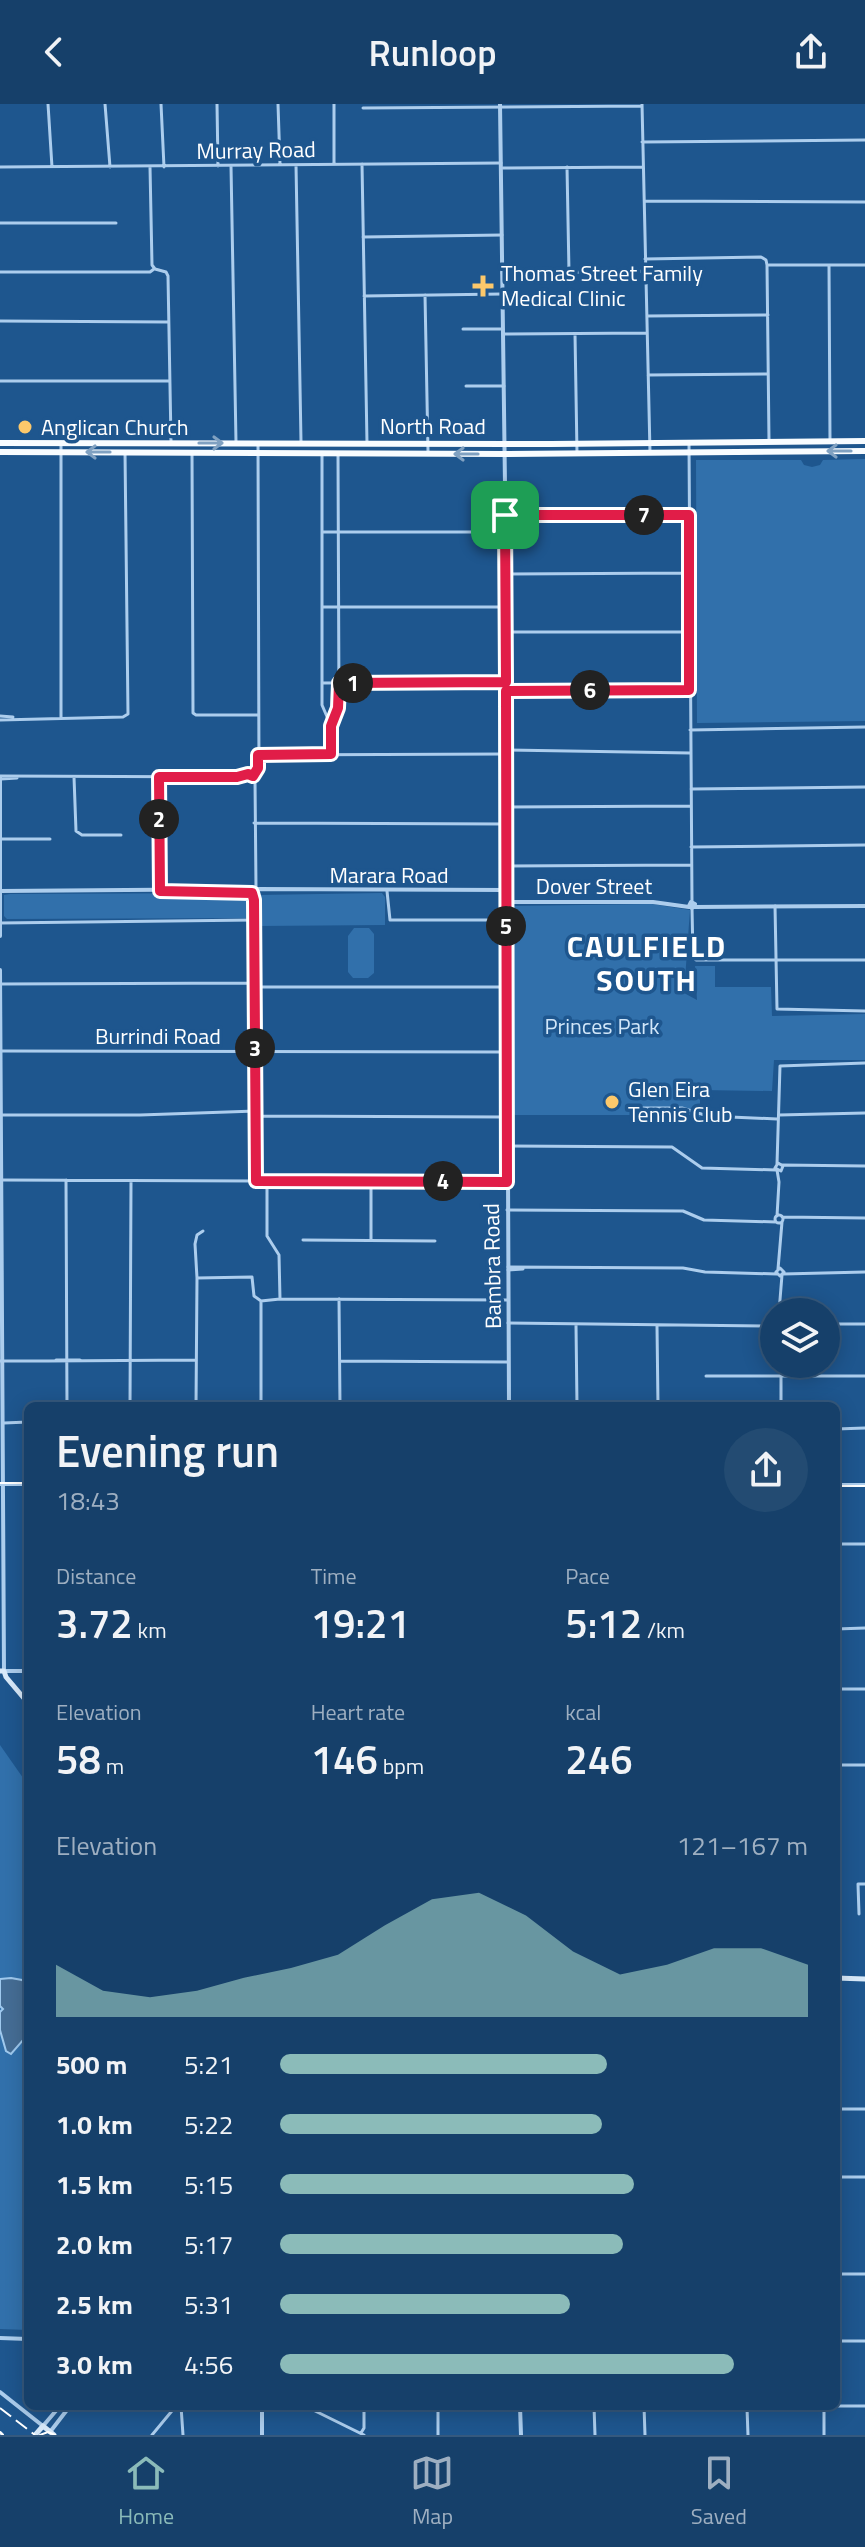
<!DOCTYPE html>
<html lang="en">
<head>
<meta charset="utf-8">
<style>
	:root { --surface:#16406a; --page:#234b72; --text:#f1f3f6; --muted:#9eafc1; --line:#35597e; --accent:#8bbbb9 }
	body { margin:0; font-family:"Titillium Web",sans-serif; background:var(--page); color:var(--text); height:100vh; display:flex; flex-direction:column; font-size:30px; white-space:nowrap }
	* { box-sizing:border-box; margin:0 }
	p { font-size:26px; color:var(--muted) }
	.icon { flex:none; width:44px; height:44px; fill:none; stroke:currentColor; stroke-width:2; stroke-linecap:round; stroke-linejoin:round }
	.map { position:relative; flex:1; overflow:hidden }
	.details { position:absolute; left:24px; top:1298px; width:816px; height:1008px; display:flex; flex-direction:column; background:var(--surface); border-radius:12px; box-shadow:0 4px 20px #0003,0 0 0 2px var(--line) }
	.details>* { flex:none }
	.tools { position:absolute; left:760px; top:1194px; display:grid; gap:16px }
	.tools a { display:grid; place-items:center; width:80px; height:80px; border-radius:50%; background:var(--surface); box-shadow:0 4px 20px #0003,0 0 0 2px var(--line); font-size:40px }
	.pin { position:absolute; display:grid; place-items:center; width:68px; height:68px; color:#fff; margin:-34px; border-radius:16px; box-shadow:0 4px 12px #0006 }
	.km { position:absolute; width:40px; height:40px; margin:-20px; border-radius:50%; background:#222; color:#fff; font-size:22px; line-height:40px; text-align:center }
	.round { display:grid; place-items:center; flex:none; width:84px; height:84px; border-radius:42px; background:var(--page) }
	.summary { display:flex; align-items:center; justify-content:space-between; height:136px; padding:0 32px }
	h1 { font-size:44px; font-weight:600; line-height:60px }
	.figures { display:grid; grid-template-columns:repeat(3,1fr); gap:12px; height:136px; padding:8px 32px }
	.figures div { display:grid; align-content:center }
	.figures b { font-size:40px; font-weight:600 }
	.figures small { font-size:22px; font-weight:400 }
	.figures p { font-size:22px }
	.chart { height:224px; padding:16px 32px }
	.chart p { display:flex; justify-content:space-between }
	.chart svg { width:100%; height:144px; margin-top:8px; fill:var(--accent); opacity:.7 }
	ul { padding:0 32px; list-style:none; font-size:26px }
	li { display:grid; grid-template-columns:128px 96px 1fr; align-items:center; height:60px }
	li i { height:20px; border-radius:10px; background:var(--accent) }
	header { display:flex; justify-content:space-between; align-items:center; height:104px; padding:0 32px; background:var(--surface); font-size:36px; font-weight:600 }
	.dock { display:flex; justify-content:space-around; align-items:center; height:112px; border-top:2px solid var(--line); background:var(--surface); font-size:22px; color:var(--muted) }
	.dock a { display:grid; justify-items:center; gap:4px }
	.dock .active { color:var(--accent) }
	.map>svg:first-child { display:block }
	.green { fill:#3170ab }
	.water { fill:#456d95; stroke:#9fc9ee; stroke-width:2 }
	.lines { fill:none; stroke-linecap:round; stroke-linejoin:round }
	.minor { stroke:#accded; stroke-width:3 }
	.tertiary { stroke:#accded; stroke-width:4 }
	.secondary { stroke:#d8e9f9; stroke-width:5 }
	.trunk { stroke:#f8fcff; stroke-width:6 }
	.tram { stroke:#fff; stroke-width:2 }
	.rail { stroke:#fff; stroke-width:2; stroke-dasharray:14 6; stroke-linecap:butt }
	.oneway { stroke:#80a1c1 }
	.route-casing { stroke:#fff; stroke-width:16 }
	.route { stroke:#e11d48; stroke-width:10 }
	.poi-dot { fill:#fcc86b; stroke:#1e568e; stroke-width:3 }
	.labels { text-anchor:middle; dominant-baseline:central; stroke-width:7; stroke-linejoin:round; paint-order:stroke }
	.street-label { font-size:22px; fill:#fff; stroke:#1e568e }
	.poi-label { font-size:22px; fill:#fff; stroke:#1e568e; text-anchor:start }
	.park-label { font-size:22px; fill:#d1e6f9; stroke:#1e568e }
	.district-label { font-size:30px; font-weight:bold; letter-spacing:2px; fill:#fff; stroke:#1e568e }
</style>
</head>
<body>
<header><svg class="icon" aria-label="back" viewBox="0 0 24 24"><path d="M15 5l-7 7 7 7"/></svg>Runloop<svg class="icon" aria-label="share" viewBox="0 0 24 24"><path d="M12 15V3M7 8l5-5 5 5M5 13v7h14v-7"/></svg></header>
<div class="map">
<svg width="865" height="2331" viewBox="0 0 865 2331">
	<rect width="100%" height="100%" fill="#1e568e"/>
	<!-- green -->
	<path class="green" d="M865 355V617L697 619 696 356H801L804 361 812 363 820 361 823 356Z
		M244 789 250 790 252 811 249 814 7 815 4 812V791L10 790Z
		M382 789 385 793V821L257 822 258 791Z
		M652 800 690 806 684 889 697 896 695 862H715V883H771L772 912 865 910V956H774L772 987 700 986V1013L692 1011H514L513 802Z
		M354 824H369L374 830V869L368 874H353L348 868V832Z
		M0 1641 28 1681V2226L0 2225Z"/>
	<!-- water -->
	<path class="water" d="M11 1874 22 1876 28 1882V1934L23 1936 11 1950 6 1947 0 1926V1908L3 1905 0 1902V1875Z"/>
	<g class="lines">
		<!-- minor -->
		<path class="minor" d="M48 0 52 63
			M105 0 110 63
			M161 0 164 63
			M217 0 218 62
			M278 0 280 60
			M334 0V60
			M642 0 650 348
			M363 4 642 2
			M642 38 865 36
			M362 60 367 339
			M296 61 301 337
			M231 62 236 338
			M0 63 501 59
			M150 63 152 161 155 165 166 168 168 172 171 337
			M567 63 569 168
			M503 64 643 63
			M645 97 865 98
			M0 119H116
			M363 133 502 131
			M645 155 761 153 766 156 767 161
			M767 161 769 337
			M769 161H865
			M829 161 830 337
			M0 168H150L154 165
			M502 169 645 167
			M425 191 428 347
			M364 192 502 190
			M647 212 768 211
			M0 217 168 218
			M463 225H503
			M503 230 647 229
			M575 230 577 349
			M648 271 768 270
			M0 277H169
			M466 282H504
			M61 338V613
			M689 340 692 798
			M192 348 193 609 196 611H258
			M322 352V601L331 622
			M505 411H689
			M322 428H505
			M505 470 689 469
			M322 503H505
			M505 528H689
			M322 579 506 578
			M506 587 689 586
			M0 612 13 613
			M0 616 123 613 128 610 125 348
			M690 626 865 623
			M506 646 690 649
			M331 650V622L339 601 338 349
			M258 651 506 650
			M0 672 237 673 249 675
			M254 672 255 676 251 677 250 674Z
			M74 673 76 727 82 731H121
			M159 673 160 787
			M1 675 17 674
			M255 675 259 668 258 339
			M255 676 256 784
			M691 685 865 683
			M507 703 691 702
			M254 719 506 720
			M0 735H50
			M691 743 865 741
			M507 762 691 761
			M387 787 390 816H506
			M256 789V1077
			M775 802 777 905 865 907
			M692 804 693 853 696 856H865
			M0 819 254 816
			M0 880 255 879
			M255 883H506
			M2 947 506 948
			M638 1004H682L708 1012 777 1015
			M1 1011H140L256 1007
			M779 1011 865 1009
			M256 1012 507 1013
			M507 1042 672 1043 702 1064 776 1066
			M778 1059 783 1062 781 1067 775 1064Z
			M777 1060 780 962 865 959
			M782 1061 865 1062
			M777 1066 779 1078 777 1112
			M2 1076 507 1078
			M66 1076 67 1302
			M489 1076 507 1075
			M267 1077V1132L279 1151 280 1195
			M371 1077V1136
			M507 1106 683 1107 704 1116 776 1118
			M775 1115a4 4 0 1 1 8 0a4 4 0 1 1-8 0Z
			M782 1113 865 1114
			M303 1136 435 1137
			M508 1163 683 1164 705 1168 777 1170
			M780 1164 784 1168 780 1172 776 1168Z
			M778 1165 782 1118
			M508 1166 523 1165
			M783 1170 865 1168
			M197 1174 252 1173 254 1192 261 1197
			M339 1195 340 1302
			M261 1197 280 1195 508 1196
			M261 1198V1302
			M779 1208 782 1171
			M508 1219 774 1222
			M826 1220H865
			M576 1221 577 1302
			M657 1222 658 1302
			M56 1256H80
			M0 1257H48
			M48 1257 196 1256
			M340 1257 508 1258
			M781 1260V1302
			M706 1272H865
			M130 1302 131 1078
			M196 1302 197 1174 195 1140 197 1131 203 1127
			M4 1319 28 1318
			M836 1325 865 1324
			M836 1440H865
			M836 1525 865 1524
			M836 1585H865
			M836 1661H865
			M859 1810 858 1780H865
			M836 2005H865
			M836 2073H865
			M836 2170H865
			M836 2237H865
			M44 2302V2305
			M181 2302 183 2331
			M305 2302 364 2331
			M438 2302V2331
			M594 2302 595 2331
			M644 2302 645 2331
			M673 2302H865
			M824 2303V2331
			M747 2304 748 2331
			M361 2329 364 2324V2302
			M152 2331 176 2302"/>
		<!-- tertiary -->
		<path class="tertiary" d="M500 0 505 381 509 1302
			M0 673V832
			M253 784 257 786 255 790 251 788Z
			M257 785 506 786
			M0 787 252 785
			M506 798H653L689 803
			M691 798 695 800 692 804 689 802Z
			M694 803 865 802
			M0 866 4 1567H28
			M0 1380H28
			M836 1381H865
			M0 2234 28 2235
			M0 2288 43 2322 60 2302
			M262 2302V2331
			M520 2302 521 2331
			M50 2328 70 2302
			M0 2329 2 2331"/>
		<!-- secondary -->
		<path class="secondary" d="M0 1567H4L6 1573 28 1599
			M836 1874 865 1875
			M36 2330 43 2322 54 2331"/>
		<!-- trunk -->
		<path class="trunk" d="M0 339 551 340 865 337
			M0 348 505 350 865 347"/>
		<!-- tram -->
		<path class="tram" d="M0 1379H28
			M836 1382H865
			M0 2328 3 2331
			M40 2331 48 2328 55 2331"/>
		<!-- rail -->
		<path class="rail" d="M0 2304 35 2331"/>
	</g>
	<!-- one-way arrows -->
	<defs><path id="oneway-shaft" d="M-6 0H5M1.5-3L5.5 0L1.5 3" fill="none" stroke-width="1.6" stroke-linecap="round" stroke-linejoin="round" transform="scale(2)"/></defs>
	<g class="oneway">
		<use href="#oneway-shaft" transform="translate(211 339)"/>
		<use href="#oneway-shaft" transform="translate(839 347) rotate(180)"/>
		<use href="#oneway-shaft" transform="translate(98 348) rotate(180)"/>
		<use href="#oneway-shaft" transform="translate(466 350) rotate(-180)"/>
	</g>
	<g class="lines">
		<!-- route casing -->
		<g class="route-casing">
			<path id="route" d="M505 411H689V586L506 587 507 1078 256 1077 254 796 252 789 160 787 159 673H237L248 670 253 672 258 664V651L331 650V622L338 604 339 579 506 578Z"/>
		</g>
		<!-- route -->
		<use href="#route" class="route"/>
	</g>
	<!-- markers -->
	<g class="poi-dot">
		<path d="M479 170h8v8h8v8h-8v8h-8v-8h-8v-8h8z"/>
		<circle cx="25" cy="323" r="8"/>
		<circle cx="612" cy="998" r="8"/>
	</g>
	<g class="labels">
		<!-- street labels -->
		<g class="street-label">
			<text transform="translate(256 46) rotate(-1)">Murray Road</text>
			<text x="433" y="322">North Road</text>
			<text x="389" y="771">Marara Road</text>
			<text x="594" y="782">Dover Street</text>
			<text x="158" y="932">Burrindi Road</text>
			<text transform="translate(492 1162) rotate(-91)">Bambra Road</text>
		</g>
		<!-- poi labels -->
		<g class="poi-label">
			<text x="501" y="169">Thomas Street Family<tspan x="501" dy="25">Medical Clinic</tspan></text>
			<text x="41" y="323">Anglican Church</text>
			<text x="628" y="985">Glen Eira<tspan x="628" dy="25">Tennis Club</tspan></text>
		</g>
		<!-- park labels -->
		<g class="park-label">
			<text x="602" y="922">Princes Park</text>
		</g>
		<!-- district labels -->
		<g class="district-label">
			<text x="647" y="842">CAULFIELD<tspan x="647" dy="34">SOUTH</tspan></text>
		</g>
	</g>
</svg>
<div class="tools">
<a><svg class="icon" aria-label="layers" viewBox="0 0 24 24"><path d="M12 4l9 5-9 5-9-5zM3 14l9 5 9-5"/></svg></a>
</div>
<div class="pin" style="left:505px;top:411px;background:#1e9e55"><svg class="icon" aria-label="arrive" viewBox="0 0 24 24"><path d="M6 21V4h12l-3 4 3 4H6"/></svg></div>
<b class="km" style="left:353px;top:579px">1</b>
<b class="km" style="left:159px;top:715px">2</b>
<b class="km" style="left:255px;top:944px">3</b>
<b class="km" style="left:443px;top:1077px">4</b>
<b class="km" style="left:506px;top:822px">5</b>
<b class="km" style="left:590px;top:586px">6</b>
<b class="km" style="left:644px;top:411px">7</b>
<section class="details">
<div class="summary"><div><h1>Evening run</h1><p>18:43</p></div><a class="round"><svg class="icon" aria-label="share" viewBox="0 0 24 24"><path d="M12 15V3M7 8l5-5 5 5M5 13v7h14v-7"/></svg></a></div>
<div class="figures">
<div><p>Distance</p><b>3.72<small> km</small></b></div>
<div><p>Time</p><b>19:21</b></div>
<div><p>Pace</p><b>5:12<small> /km</small></b></div>
</div>
<div class="figures">
<div><p>Elevation</p><b>58<small> m</small></b></div>
<div><p>Heart rate</p><b>146<small> bpm</small></b></div>
<div><p>kcal</p><b>246</b></div>
</div>
<div class="chart"><p><span>Elevation</span>121–167 m</p>
<svg viewBox="0 0 160 44" preserveAspectRatio="none"><path d="M0 44V28L10 36L20 38L30 36L40 32L50 29L60 25L70 16L80 8L90 6L100 13L110 24L120 31L130 28L140 23L150 23L160 28V44z"/></svg>
</div>
<ul>
<li><b>500 m</b>5:21<i style="width:62%"></i></li>
<li><b>1.0 km</b>5:22<i style="width:61%"></i></li>
<li><b>1.5 km</b>5:15<i style="width:67%"></i></li>
<li><b>2.0 km</b>5:17<i style="width:65%"></i></li>
<li><b>2.5 km</b>5:31<i style="width:55%"></i></li>
<li><b>3.0 km</b>4:56<i style="width:86%"></i></li>
</ul>
</section>
</div>
<nav class="dock">
<a class="active"><svg class="icon" aria-label="home" viewBox="0 0 24 24"><path d="M3 11l9-7 9 7M6 9v11h12V9"/></svg>Home</a>
<a><svg class="icon" aria-label="map" viewBox="0 0 24 24"><path d="M3 6l6-2 6 2 6-2v14l-6 2-6-2-6 2zM9 4v14M15 6v14"/></svg>Map</a>
<a><svg class="icon" aria-label="saved" viewBox="0 0 24 24"><path d="M7 4h10v16l-5-4-5 4z"/></svg>Saved</a>
</nav>
</body>
</html>
